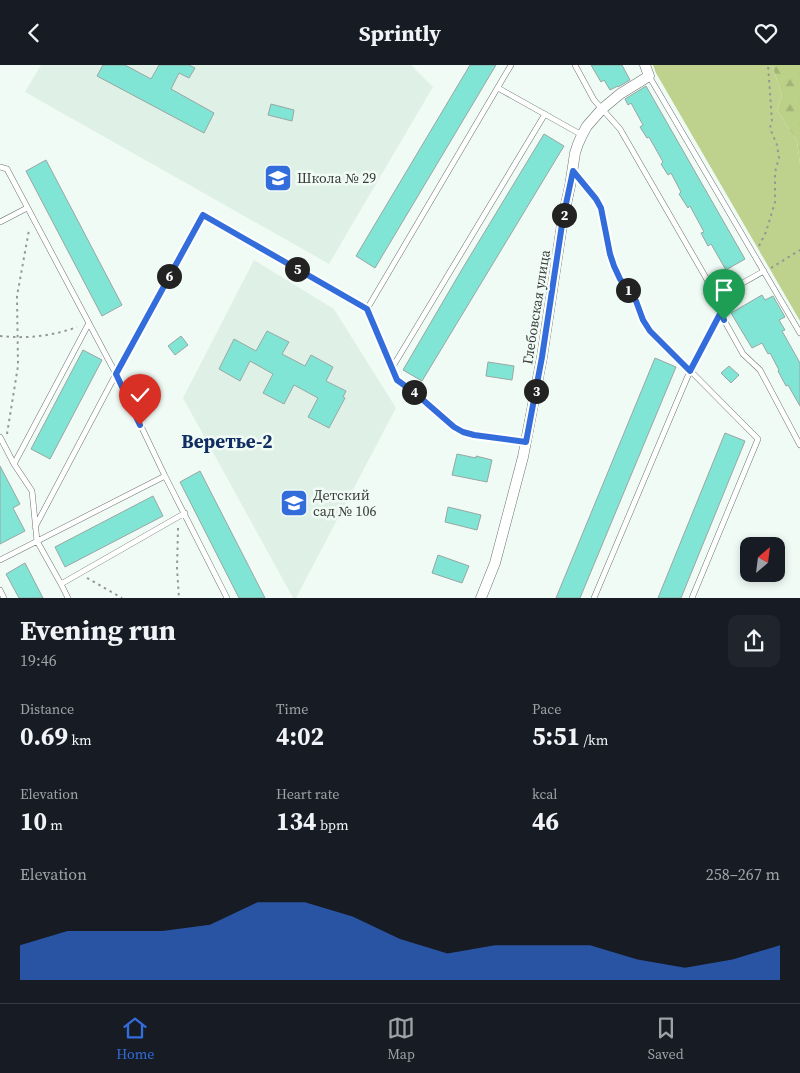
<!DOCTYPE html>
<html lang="en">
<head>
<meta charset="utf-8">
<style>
	:root { --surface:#171b24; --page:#20242c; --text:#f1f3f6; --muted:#9ea1a6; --line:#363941; --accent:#326ddb }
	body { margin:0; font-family:"Source Serif 4",serif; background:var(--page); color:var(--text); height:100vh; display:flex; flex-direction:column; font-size:19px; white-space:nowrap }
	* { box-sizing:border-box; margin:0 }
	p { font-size:16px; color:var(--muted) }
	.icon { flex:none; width:28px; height:28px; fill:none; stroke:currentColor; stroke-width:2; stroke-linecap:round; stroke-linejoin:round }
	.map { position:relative; height:533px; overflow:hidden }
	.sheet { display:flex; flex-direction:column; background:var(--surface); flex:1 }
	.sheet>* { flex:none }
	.needle { width:32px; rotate:28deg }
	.controls { position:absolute; left:740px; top:472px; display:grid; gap:10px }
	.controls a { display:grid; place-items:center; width:45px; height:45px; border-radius:10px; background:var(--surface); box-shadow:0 2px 8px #0003; font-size:25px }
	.pin { position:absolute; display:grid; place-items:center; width:42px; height:42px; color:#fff; margin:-51px -21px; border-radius:50% 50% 50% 0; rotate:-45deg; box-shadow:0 0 5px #0007 }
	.pin .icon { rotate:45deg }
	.km { position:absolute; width:25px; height:25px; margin:-12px; border-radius:50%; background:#222; color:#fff; font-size:14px; line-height:25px; text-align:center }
	.round { display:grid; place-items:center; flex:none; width:52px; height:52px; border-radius:10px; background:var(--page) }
	.summary { display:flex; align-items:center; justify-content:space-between; height:85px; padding:0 20px }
	h1 { font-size:28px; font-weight:700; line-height:38px }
	.stats { display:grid; grid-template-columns:repeat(3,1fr); gap:8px; height:85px; padding:5px 20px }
	.stats div { display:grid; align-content:center }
	.stats b { font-size:25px; font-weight:700 }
	.stats small { font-size:14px; font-weight:400 }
	.stats p { font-size:14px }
	.chart { height:140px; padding:10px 20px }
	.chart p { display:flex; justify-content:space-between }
	.chart svg { width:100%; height:90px; margin-top:5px; fill:var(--accent); opacity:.7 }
	header { display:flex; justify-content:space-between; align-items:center; height:65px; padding:0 20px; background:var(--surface); font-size:22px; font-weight:700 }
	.menu { display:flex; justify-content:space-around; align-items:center; height:70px; border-top:1px solid var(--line); background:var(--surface); font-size:14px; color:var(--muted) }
	.menu a { display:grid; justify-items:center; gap:2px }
	.menu .current { color:var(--accent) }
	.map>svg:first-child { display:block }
	.built { fill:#dff1e7 }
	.green { fill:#bed28e }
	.forest { fill:url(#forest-firs) }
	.building { fill:#80e5d4; stroke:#9aa6a3 }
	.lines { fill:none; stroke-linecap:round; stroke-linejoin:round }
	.service-casing { stroke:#6c7570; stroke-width:6 }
	.minor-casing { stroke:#6c7570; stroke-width:11 }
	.path { stroke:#939a96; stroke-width:2; stroke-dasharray:2.5 4; stroke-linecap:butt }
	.service { stroke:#fff; stroke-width:5 }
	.minor { stroke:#fff; stroke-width:10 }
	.route-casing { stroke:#fff; stroke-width:10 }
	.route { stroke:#326ddb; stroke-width:6 }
	.labels { text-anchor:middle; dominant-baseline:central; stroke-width:5; stroke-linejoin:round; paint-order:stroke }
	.poi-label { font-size:14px; fill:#373b39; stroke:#f1fbf5; text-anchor:start }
	.street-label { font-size:14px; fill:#373b39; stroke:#f1fbf5 }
	.district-label { font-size:19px; font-weight:bold; fill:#112e62; stroke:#f1fbf5 }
</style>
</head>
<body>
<header><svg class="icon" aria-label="back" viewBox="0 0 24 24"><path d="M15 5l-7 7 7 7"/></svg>Sprintly<svg class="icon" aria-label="heart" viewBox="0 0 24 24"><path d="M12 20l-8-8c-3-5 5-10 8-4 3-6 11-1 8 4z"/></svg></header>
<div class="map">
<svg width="800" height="533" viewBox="0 0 800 533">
	<defs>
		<pattern id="forest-firs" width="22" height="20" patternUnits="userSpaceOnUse" patternTransform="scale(1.25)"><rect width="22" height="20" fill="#bcd188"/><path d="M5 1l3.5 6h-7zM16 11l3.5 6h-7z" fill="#a2b476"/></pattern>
	</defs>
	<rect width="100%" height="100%" fill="#f1fbf5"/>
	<!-- built -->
	<path class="built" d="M41 0H411L433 22 329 199 25 27Z
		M254 195 334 244 396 343 296 533H293L183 333Z"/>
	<!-- green -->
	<path class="green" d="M653 0H772L782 30 777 45 797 76 800 99V256L656 8Z"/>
	<!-- forest -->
	<path class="forest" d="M772 0H800V99L797 76 777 45 782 30Z"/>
	<!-- building -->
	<path class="building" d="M103 0H125L151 14 159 0H189L195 3 189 13 179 8 171 24 214 48 204 68 97 11Z
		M470 0H496L375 203 356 191Z
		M591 0H622L630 15 618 22V21L610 25 604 15 601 17Z
		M646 21 745 194 726 205 711 179 708 181 701 168 704 167 690 141 688 143 679 129 681 127 671 108 668 110 661 99 663 97 649 72 647 73 640 62 643 60 631 38 628 40 625 34Z
		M271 39 294 45 292 56 268 50Z
		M544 69 564 81 422 316 403 305 461 206Z
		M46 95 122 240 102 251 26 106Z
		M762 230 765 235 773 231 785 252 779 255 785 265 782 266 800 298V341L788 320 786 321 778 306 779 305 770 288 768 289 762 278 752 283 731 248Z
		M267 266 289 277 282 289 305 301 311 290 333 302 326 316 346 326 343 332 345 333 329 363 308 352 318 333 294 320 284 339 263 328 273 309 250 296 240 316 219 304 234 274 256 286Z
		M181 271 188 280 175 290 168 281Z
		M83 285 102 295 50 394 31 384Z
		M655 293 676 302 580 533H556Z
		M488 297 514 301 512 315 486 311Z
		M729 301 739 310 731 318 721 308Z
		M725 368 745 376 681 533H658Z
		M457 389 476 393V391L492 395 487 417 452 410Z
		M0 401 20 439 13 443 25 466 0 479Z
		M200 406 265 533H239L180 417Z
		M153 431 163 451 65 502 55 482Z
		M448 442 481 450 477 465 445 457Z
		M438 490 469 501 462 518 432 508Z
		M25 498 43 533H19L6 509Z"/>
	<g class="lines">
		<!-- service casing -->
		<g class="service-casing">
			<path id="service" d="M575 0 594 35 620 64 713 225 724 255 743 289 760 305 800 380
				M649 11 800 268
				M498 23 582 70
				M0 102 7 104 116 309 165 411 227 533
				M573 106 596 134 601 143 610 189 614 201 620 214 635 237 643 255 650 265 758 374 692 533
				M0 157 27 143
				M716 233 764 206
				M367 244 511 0
				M392 303 545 49
				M0 372 14 399 89 258
				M14 399 32 426 37 476 61 519 185 448
				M35 462 116 309 203 150 367 244 397 315 415 328 454 362 463 367 474 370 526 377
				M0 495 165 411
				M61 519 68 533
				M0 525 4 533
				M594 533 690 306 733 224"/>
		</g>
		<!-- minor casing -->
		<g class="minor-casing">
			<path id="minor" d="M481 533 495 498 523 392 542 292 563 153 570 121 575 88 578 79 582 70 587 61 602 44 620 29 649 11 645 0"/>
		</g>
		<!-- path -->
		<path class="path" d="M759 181 766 167 775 137V107L779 93 777 80 770 63 772 56 768 0
			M771 203 800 185
			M0 271C26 274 53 271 77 262
			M7 369 18 301 17 231 29 165
			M178 463 177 503 179 533
			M87 513 122 533"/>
		<!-- service -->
		<use href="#service" class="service"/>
		<!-- minor -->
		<use href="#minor" class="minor"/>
	</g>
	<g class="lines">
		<!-- route casing -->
		<g class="route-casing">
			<path id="route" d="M140 360 116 309 203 150 367 244 397 315 415 328 454 362 463 367 474 370 526 377 542 292 563 153 573 106 596 134 601 143 610 189 614 201 620 214 636 236 643 255 650 266 690 306 721 247 724 255"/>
		</g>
		<!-- route -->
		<use href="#route" class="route"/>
	</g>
	<!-- icons -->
	<defs>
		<g id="school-square" transform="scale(1.4375)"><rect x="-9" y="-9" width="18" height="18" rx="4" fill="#326ddb" stroke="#f1fbf5"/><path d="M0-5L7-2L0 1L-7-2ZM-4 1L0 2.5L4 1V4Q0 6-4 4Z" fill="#fff"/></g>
	</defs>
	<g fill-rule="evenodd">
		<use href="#school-square" x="278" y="113"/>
		<use href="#school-square" x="294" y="438"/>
	</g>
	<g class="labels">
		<!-- poi labels -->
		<g class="poi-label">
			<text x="297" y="113">Школа № 29</text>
			<text x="313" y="430">Детский<tspan x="313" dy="16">сад № 106</tspan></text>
		</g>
		<!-- street labels -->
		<g class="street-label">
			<text transform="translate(536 242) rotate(-81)">Глебовская улица</text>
		</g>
		<!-- district labels -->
		<g class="district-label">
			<text x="227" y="376">Веретье-2</text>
		</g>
	</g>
</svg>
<div class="controls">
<a><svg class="needle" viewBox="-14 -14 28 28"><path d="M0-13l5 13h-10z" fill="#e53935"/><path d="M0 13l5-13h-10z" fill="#9ea1a6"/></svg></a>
</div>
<div class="pin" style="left:724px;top:255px;background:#1e9e55"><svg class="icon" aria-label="arrive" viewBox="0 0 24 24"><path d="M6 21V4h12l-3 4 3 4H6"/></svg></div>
<div class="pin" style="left:140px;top:360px;background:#d93025"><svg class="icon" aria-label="check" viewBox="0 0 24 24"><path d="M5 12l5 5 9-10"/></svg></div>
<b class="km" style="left:628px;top:225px">1</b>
<b class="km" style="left:564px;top:150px">2</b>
<b class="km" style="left:536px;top:326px">3</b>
<b class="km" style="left:414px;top:327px">4</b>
<b class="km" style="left:297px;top:204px">5</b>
<b class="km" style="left:169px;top:211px">6</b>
</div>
<section class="sheet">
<div class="summary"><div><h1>Evening run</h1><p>19:46</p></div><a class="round"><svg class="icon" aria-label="share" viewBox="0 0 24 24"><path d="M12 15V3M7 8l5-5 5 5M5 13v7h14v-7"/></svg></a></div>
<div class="stats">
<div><p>Distance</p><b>0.69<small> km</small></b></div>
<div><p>Time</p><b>4:02</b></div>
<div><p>Pace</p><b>5:51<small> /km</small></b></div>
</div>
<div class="stats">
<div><p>Elevation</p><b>10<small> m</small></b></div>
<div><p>Heart rate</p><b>134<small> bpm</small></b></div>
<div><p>kcal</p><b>46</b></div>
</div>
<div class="chart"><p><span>Elevation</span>258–267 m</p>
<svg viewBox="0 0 160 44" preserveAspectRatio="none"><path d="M0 44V27L10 20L20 20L30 20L40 17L50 6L60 6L70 13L80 24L90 31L100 27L110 27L120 27L130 34L140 38L150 34L160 27V44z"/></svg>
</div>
</section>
<nav class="menu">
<a class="current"><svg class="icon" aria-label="home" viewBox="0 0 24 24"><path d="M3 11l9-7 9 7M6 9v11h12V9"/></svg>Home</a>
<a><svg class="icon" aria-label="map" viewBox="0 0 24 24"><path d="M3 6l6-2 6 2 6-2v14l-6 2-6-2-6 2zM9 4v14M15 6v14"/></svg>Map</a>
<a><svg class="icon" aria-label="saved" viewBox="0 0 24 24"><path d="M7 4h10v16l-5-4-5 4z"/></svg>Saved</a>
</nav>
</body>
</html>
